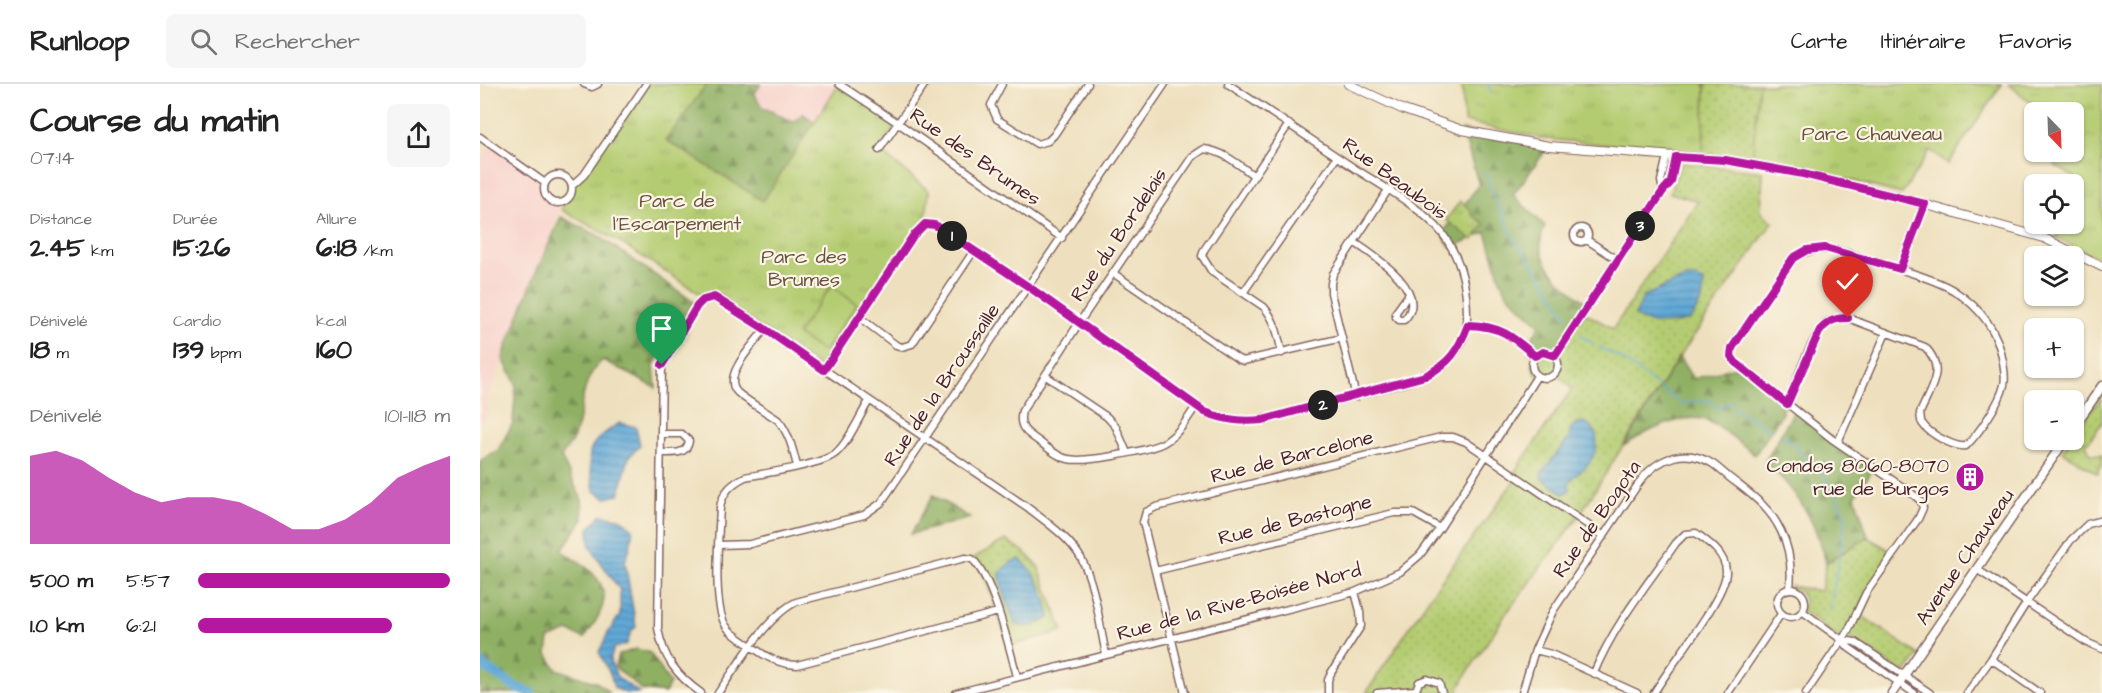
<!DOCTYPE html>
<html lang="fr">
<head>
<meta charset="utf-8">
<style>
	:root { --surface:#fff; --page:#f6f6f6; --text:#222; --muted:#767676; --line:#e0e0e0; --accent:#b5179e }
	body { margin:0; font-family:"Architects Daughter",sans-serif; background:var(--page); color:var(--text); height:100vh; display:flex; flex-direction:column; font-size:22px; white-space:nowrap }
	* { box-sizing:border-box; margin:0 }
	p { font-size:20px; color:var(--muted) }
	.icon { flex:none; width:33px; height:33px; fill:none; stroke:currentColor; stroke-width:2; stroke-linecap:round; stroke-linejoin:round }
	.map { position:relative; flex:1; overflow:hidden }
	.panel { display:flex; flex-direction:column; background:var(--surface); width:480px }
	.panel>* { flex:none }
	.needle { width:39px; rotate:157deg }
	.tools { position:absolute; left:1544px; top:18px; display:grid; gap:12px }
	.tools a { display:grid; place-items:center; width:60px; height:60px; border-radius:9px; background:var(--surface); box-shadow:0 2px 4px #0004; font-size:30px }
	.pin { position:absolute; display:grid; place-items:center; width:51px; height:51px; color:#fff; margin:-62px -26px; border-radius:50% 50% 50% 0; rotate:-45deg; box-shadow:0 0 6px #0007 }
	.pin .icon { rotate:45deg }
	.km { position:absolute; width:30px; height:30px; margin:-15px; border-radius:50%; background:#222; color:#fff; font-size:16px; line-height:30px; text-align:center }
	.round { display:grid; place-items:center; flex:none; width:63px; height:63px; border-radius:9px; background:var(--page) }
	.headline { display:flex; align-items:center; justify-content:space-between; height:102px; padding:0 30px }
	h1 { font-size:33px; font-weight:700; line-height:45px }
	.stats { display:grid; grid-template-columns:repeat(3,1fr); gap:9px; height:102px; padding:6px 30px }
	.stats div { display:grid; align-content:center }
	.stats b { font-size:26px; font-weight:700 }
	.stats small { font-size:16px; font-weight:400 }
	.stats p { font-size:16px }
	.chart { height:168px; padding:12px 30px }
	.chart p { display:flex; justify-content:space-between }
	.chart svg { width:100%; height:108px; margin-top:6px; fill:var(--accent); opacity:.7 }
	ul { padding:0 30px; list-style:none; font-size:20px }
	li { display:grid; grid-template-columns:96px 72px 1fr; align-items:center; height:45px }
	li i { height:15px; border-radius:8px; background:var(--accent) }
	header { display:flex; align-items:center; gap:36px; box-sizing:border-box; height:84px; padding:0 30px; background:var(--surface); border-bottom:2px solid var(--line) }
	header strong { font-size:28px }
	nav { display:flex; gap:33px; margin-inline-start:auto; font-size:21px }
	.search { width:420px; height:54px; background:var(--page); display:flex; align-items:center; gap:15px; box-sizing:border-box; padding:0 21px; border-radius:9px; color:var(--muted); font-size:22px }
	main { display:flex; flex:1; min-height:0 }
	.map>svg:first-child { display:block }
	.built { fill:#f7d0cb }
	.grass { fill:url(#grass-dots); stroke:#7f764e; stroke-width:1.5 }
	.forest { fill:url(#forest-firs); stroke:#6c6847; stroke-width:1.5 }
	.park { fill:url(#park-tufts); stroke:#7f764e; stroke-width:1.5 }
	.pitch { fill:#b4cc71; stroke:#7f764e; stroke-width:1.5 }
	.water { fill:url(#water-rules); stroke:#556481; stroke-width:1.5 }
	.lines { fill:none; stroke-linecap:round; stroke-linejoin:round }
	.stream { stroke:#60a9d7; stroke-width:1.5 }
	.river { stroke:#60a9d7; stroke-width:10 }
	.minor-casing { stroke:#83635e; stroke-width:9 }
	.tertiary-casing { stroke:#83635e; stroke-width:10 }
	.secondary-casing { stroke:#83635e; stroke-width:11 }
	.minor { stroke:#fff; stroke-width:6 }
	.tertiary { stroke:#fff; stroke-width:8 }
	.secondary { stroke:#fff; stroke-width:8 }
	.route-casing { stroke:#fff; stroke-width:12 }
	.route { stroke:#b5179e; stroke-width:8 }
	.labels { text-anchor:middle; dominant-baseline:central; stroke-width:4.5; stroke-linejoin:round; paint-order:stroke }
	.park-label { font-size:20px; fill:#6a5340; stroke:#fcf5e5 }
	.street-label { font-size:20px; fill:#4a1f2b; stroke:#fcf5e5 }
	.poi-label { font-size:20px; fill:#4a1f2b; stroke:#fcf5e5; text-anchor:end }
</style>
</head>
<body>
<header>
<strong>Runloop</strong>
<div class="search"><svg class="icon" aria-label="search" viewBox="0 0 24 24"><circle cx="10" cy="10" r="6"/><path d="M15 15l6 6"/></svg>Rechercher</div>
<nav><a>Carte</a><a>Itinéraire</a><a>Favoris</a></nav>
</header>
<main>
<section class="panel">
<div class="headline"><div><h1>Course du matin</h1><p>07:14</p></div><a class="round"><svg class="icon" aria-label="share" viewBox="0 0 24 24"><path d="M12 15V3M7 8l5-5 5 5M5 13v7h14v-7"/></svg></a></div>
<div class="stats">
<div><p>Distance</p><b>2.45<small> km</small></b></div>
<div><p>Durée</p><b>15:26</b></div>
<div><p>Allure</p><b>6:18<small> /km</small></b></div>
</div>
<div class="stats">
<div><p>Dénivelé</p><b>18<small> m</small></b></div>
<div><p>Cardio</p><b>139<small> bpm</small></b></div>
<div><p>kcal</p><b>160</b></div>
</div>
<div class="chart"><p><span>Dénivelé</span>101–118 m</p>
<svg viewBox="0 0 160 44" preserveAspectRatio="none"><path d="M0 44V8L10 6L20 10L30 17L40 23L50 27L60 25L70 25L80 27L90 32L100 38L110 38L120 34L130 27L140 17L150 12L160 8V44z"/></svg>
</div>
<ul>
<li><b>500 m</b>5:57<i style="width:100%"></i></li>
<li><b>1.0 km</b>6:21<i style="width:77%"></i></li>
</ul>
</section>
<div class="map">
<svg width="1622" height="609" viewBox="0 0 1622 609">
	<defs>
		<pattern id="grass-dots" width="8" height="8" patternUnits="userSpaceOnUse" patternTransform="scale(1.5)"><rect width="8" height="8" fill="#b4cc71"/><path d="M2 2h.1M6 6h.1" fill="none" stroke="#9caf62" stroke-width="1.8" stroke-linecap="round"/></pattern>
		<pattern id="forest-firs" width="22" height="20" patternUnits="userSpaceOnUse" patternTransform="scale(1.5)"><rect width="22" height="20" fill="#8fb063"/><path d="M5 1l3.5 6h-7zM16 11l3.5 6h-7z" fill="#778f52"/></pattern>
		<pattern id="park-tufts" width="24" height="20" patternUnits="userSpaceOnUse" patternTransform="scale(1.5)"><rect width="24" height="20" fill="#b4cc71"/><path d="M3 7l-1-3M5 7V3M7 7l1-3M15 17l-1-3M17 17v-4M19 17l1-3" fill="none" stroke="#9caf62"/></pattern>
		<pattern id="water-rules" width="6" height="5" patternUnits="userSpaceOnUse" patternTransform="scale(1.5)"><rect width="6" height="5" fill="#60a9d7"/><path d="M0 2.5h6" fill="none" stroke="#5189af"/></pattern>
	</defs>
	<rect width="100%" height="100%" fill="#fcf5e5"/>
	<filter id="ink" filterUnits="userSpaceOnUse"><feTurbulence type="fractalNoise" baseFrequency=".0167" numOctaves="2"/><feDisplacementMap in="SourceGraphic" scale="12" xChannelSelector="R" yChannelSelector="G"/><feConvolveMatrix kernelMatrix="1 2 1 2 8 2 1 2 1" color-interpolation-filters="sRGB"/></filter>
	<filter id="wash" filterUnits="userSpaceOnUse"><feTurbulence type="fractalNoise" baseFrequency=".008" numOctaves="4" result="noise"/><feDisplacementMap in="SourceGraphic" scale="24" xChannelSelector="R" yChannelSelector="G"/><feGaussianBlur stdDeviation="1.35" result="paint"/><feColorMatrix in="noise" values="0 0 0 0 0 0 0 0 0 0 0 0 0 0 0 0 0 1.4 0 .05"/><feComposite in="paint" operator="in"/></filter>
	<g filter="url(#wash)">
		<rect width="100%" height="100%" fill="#eee0be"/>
		<!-- built -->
		<path class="built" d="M227 0H359L283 117Z
			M11 61 65 99 63 106 65 112 70 117 83 119 8 314 6 335 0 342V77Z"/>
		<!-- grass -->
		<path class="grass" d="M1225 0H1522L1468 80 1450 66 1422 110C1356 92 1291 78 1223 70Z
			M1203 79 1283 88 1281 128 1293 138 1199 273 1097 435 1025 531 986 591 977 609H886L949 514 1037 393 1033 390 1092 305 1076 289 1068 294 1057 292C1049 281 1053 273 1063 268L1075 272 1104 228 1133 245 1218 117 1190 109 1200 81Z
			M1622 311V339L1606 361 1611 370 1622 371V383L1619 384 1618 390 1582 367 1590 356H1593V352Z
			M1388 453 1414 469 1386 509 1378 529 1439 571 1425 590 1364 551 1362 556 1322 527C1327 515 1322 506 1310 505V502L1341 507 1346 479Z
			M525 456 542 466 558 482 583 547 529 562 504 491 492 475Z"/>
		<!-- forest -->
		<path class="forest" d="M173 0H281L274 10 282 23 313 38 323 30 339 41 357 133 107 98Z
			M982 46 1069 62 1033 111 1065 142C1049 177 1084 201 1109 221L1075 272 1063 268 1055 272 1046 264 1060 241 1028 211 1020 195 1006 148 971 164 962 150 999 101Z
			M81 133 117 151 214 218 183 260 174 282 176 304 123 276C99 295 104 327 94 353 91 360 85 367 81 373L102 416 103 435 82 466C88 473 94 474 101 479 135 504 127 524 104 554L88 547 69 555 67 570 76 585 118 599 129 609H0V377L18 366 33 339 36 300 23 275 26 264 57 186Z
			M1199 273 1213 295 1259 282 1302 317V329L1275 371C1261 360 1246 346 1230 338 1207 325 1163 349 1144 362Z
			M1314 327 1394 384 1375 412 1388 453 1346 479C1337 439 1317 406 1285 378Z
			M453 411 490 434 431 450Z
			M156 565 170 569 190 599 185 609 162 606 135 583 138 571Z"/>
		<!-- park -->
		<path class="park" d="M166 0H227L186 56 283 117 359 0 418 39 399 66 449 107 445 140 440 144 343 286 240 215 223 216 219 209 138 157 82 126 83 119C90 115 92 111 92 102Z
			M982 0H1225L1223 70 1067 55 984 38Z
			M1279 0H1522L1468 80 1450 66 1422 110 1325 85 1272 76Z
			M1528 0H1622V176L1576 154 1583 140H1593V120L1604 99 1574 81 1585 68H1593V28H1563Z
			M980 117 989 124 992 131 1005 140 993 156 966 136Z"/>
		<!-- pitch -->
		<path class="pitch" d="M351 202 377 220 344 268 317 250Z"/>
		<!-- water -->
		<path class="water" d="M1205 194H1217L1224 198 1222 216 1211 235C1195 241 1170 243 1155 232L1164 212Z
			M1103 338C1121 344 1119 366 1109 379 1103 387 1095 390 1089 399L1090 405 1086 409 1082 410 1079 406 1062 395 1061 390 1089 354 1091 344 1097 339Z
			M140 339 156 343 160 361 149 373 139 411 126 414 114 407C108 366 102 363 140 339Z
			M121 431 139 434 153 445 150 464 145 477 156 543 151 547 147 560 134 564 130 576 137 593 159 609H146L134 604 131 592 119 568 128 549 140 531V506L110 463 109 445Z
			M540 475C558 491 565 509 570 533 559 540 548 546 535 540L521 501 520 489 531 478Z"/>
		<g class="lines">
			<!-- stream -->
			<path class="stream" d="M1008 0 1010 7
				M1005 88 1014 113 1035 156 1059 188 1087 233
				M1101 252 1113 259
				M1119 263 1143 276 1202 320 1228 316 1237 324 1251 317 1256 326 1290 345
				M1301 352 1306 354 1341 387 1353 405 1366 434 1350 526"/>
			<!-- river -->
			<path class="river" d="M0 578 4 583 37 604 51 609"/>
		</g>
	</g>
	<g filter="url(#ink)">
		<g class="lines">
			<!-- minor casing -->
			<g class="minor-casing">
				<path id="minor" d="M104 0 112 3 118 0
					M359 0 418 39 582 154
					M522 0 511 21 517 35 557 60 568 57 574 51 608 0
					M0 53 65 99
					M399 66 445 0
					M64 105a14 14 0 1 1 28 0a14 14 0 1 1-28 0Z
					M92 102 104 91 166 0
					M1183 107 1181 97 1187 72
					M1094 151a7 7 0 1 1 14 0a7 7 0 1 1-14 0Z
					M1107 156 1138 176
					M874 158C893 171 952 208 924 236H919L916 233V228L929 210
					M1420 185 1445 120
					M633 189 758 275 763 277 862 254
					M763 209 857 73
					M379 233 416 261 422 263 432 260 493 168
					M988 241C1020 242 1031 251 1055 272
					M285 245C275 259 240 293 258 309 270 319 285 327 298 336 309 349 313 366 317 382
					M1052 281a13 13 0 1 1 26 0a13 13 0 1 1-26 0Z
					M802 269C798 252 796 237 784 223L732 188 722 172 724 166 809 40
					M1075 272 1183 107 1191 98 1196 73
					M343 286 433 152 445 140 455 141 460 144 549 203 725 328C745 336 761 338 783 336L925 299C957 288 989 270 987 231 987 201 981 174 962 149 941 123 902 102 874 84 832 56 790 28 748 0
					M566 292 627 333 636 343 647 369
					M876 313 851 209V199L853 190 908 106
					M389 317C379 333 370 356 356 369 342 381 286 389 265 393 251 400 243 408 240 423 239 450 232 521 246 542 252 551 262 556 271 562 286 573 298 580 317 581L518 528
					M1307 320C1315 301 1333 246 1349 237 1355 234 1362 234 1368 234L1445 263C1467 285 1450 305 1440 329 1441 333 1440 336 1442 339 1448 349 1474 364 1486 362 1499 349 1520 319 1524 301 1526 293 1524 286 1523 278 1518 246 1500 223 1473 206 1456 196 1424 186 1404 181 1371 171 1346 155 1313 174L1252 264 1251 272 1255 278 1352 355 1430 408 1441 417 1443 424 1438 435 1386 509 1368 547 1326 609
					M716 322C707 336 698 351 683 359 667 367 605 379 588 375 577 373 567 363 557 356 545 348 538 342 542 327L599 239 712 73 724 65C743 67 758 80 773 91
					M1358 358 1406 249
					M181 369C193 369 207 371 209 357L202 350H182
					M239 461 270 460 384 431 401 419 685 0
					M1498 486 1606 558 1622 565
					M675 487 914 429H933L960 444
					M1297 519a14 14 0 1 1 28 0a14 14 0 1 1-28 0Z
					M1322 527 1362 556 1369 564 1434 609
					M1363 556 1375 558 1450 609
					M1055 566 1071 570 1157 609
					M1511 575 1560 609
					M1114 589C1133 542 1167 501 1196 459L1205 450 1216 449C1229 459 1245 469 1246 487 1248 511 1188 584 1174 609
					M221 609C197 592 183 574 178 544L182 281 217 222 229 213 240 215 547 423C566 438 588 452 601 474 616 502 619 539 626 570
					M238 609C258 581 286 533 316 518L485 474 492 475C513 493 529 564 537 592
					M476 609 875 508 920 488 940 471 960 444 1057 292
					M705 609 663 438 666 428 676 423 961 353H973L986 358 1124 452
					M848 609V596L851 589 881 542 880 527 875 508
					M897 609 935 606
					M935 609 939 598 947 595 959 599 962 609
					M1042 609 1055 566 1073 527 1161 396C1179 373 1206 363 1233 380 1241 386 1249 394 1258 400 1276 414 1291 426 1301 447 1310 465 1312 484 1310 505
					M1248 609 1301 530
					M1487 609 1511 575 1547 518 1591 456 1608 440 1622 436"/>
			</g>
			<!-- tertiary casing -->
			<g class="tertiary-casing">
				<path id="tertiary" d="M868 0 924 26 982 46 1069 62 1245 76 1323 90 1418 113 1564 154 1622 183"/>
			</g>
			<!-- secondary casing -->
			<g class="secondary-casing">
				<path id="secondary" d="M1593 344 1622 302
					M1412 609 1585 356"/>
			</g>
			<!-- minor -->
			<use href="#minor" class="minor"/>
			<!-- tertiary -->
			<use href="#tertiary" class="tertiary"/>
			<!-- secondary -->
			<use href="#secondary" class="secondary"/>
		</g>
	</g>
	<g class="lines" filter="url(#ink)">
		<!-- route casing -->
		<g class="route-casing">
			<path id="route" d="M182 281 217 222 223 216 234 213 285 245 344 286 433 152 445 140 455 141 460 144 549 203 725 328C745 336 761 338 783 336L945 292C970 279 978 267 988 241 1020 242 1031 251 1055 272L1063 268 1075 272 1183 107 1191 98 1196 73 1245 76 1323 90 1445 120 1420 185 1345 164 1327 166 1313 174 1252 264 1251 272 1255 278 1307 320 1340 246C1349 237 1354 234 1368 234"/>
		</g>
		<!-- route -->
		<use href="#route" class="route"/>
	</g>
	<!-- icons -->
	<defs>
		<g id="building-disc" transform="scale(1.5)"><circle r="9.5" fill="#b5179e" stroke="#fcf5e5"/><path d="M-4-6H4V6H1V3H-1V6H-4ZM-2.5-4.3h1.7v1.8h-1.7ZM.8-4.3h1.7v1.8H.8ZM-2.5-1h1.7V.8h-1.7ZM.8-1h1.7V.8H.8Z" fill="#fff"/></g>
	</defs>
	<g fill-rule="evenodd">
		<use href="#building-disc" x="1490" y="393"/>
	</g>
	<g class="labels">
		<!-- park labels -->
		<g class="park-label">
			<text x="1392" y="50">Parc Chauveau</text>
			<text x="197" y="117">Parc de<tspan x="197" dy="23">l'Escarpement</tspan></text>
			<text x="324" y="173">Parc des<tspan x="324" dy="23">Brumes</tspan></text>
		</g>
		<!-- street labels -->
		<g class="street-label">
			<text transform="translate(495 73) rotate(35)">Rue des Brumes</text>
			<text transform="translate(915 95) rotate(36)">Rue Beaubois</text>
			<text transform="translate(639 151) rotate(-56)">Rue du Bordelais</text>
			<text transform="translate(462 301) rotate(-56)">Rue de la Broussaille</text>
			<text transform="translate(812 373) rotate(-14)">Rue de Barcelone</text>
			<text transform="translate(1117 435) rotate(-55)">Rue de Bogota</text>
			<text transform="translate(815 436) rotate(-14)">Rue de Bastogne</text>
			<text transform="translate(1485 473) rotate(-56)">Avenue Chauveau</text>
			<text transform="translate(759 518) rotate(-15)">Rue de la Rive-Boisée Nord</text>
		</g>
		<!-- poi labels -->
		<g class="poi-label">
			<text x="1469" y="382">Condos 8060-8070<tspan x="1469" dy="23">rue de Burgos</tspan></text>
		</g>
	</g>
</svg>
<div class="tools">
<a><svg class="needle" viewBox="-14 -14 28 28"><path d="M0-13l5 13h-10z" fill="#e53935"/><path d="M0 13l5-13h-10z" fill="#767676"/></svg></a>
<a><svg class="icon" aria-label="locate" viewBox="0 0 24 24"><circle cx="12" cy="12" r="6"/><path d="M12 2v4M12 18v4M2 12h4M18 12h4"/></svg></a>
<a><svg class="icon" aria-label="layers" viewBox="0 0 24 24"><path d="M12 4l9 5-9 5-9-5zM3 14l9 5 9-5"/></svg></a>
<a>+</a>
<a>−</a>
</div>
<div class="pin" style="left:182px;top:281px;background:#1e9e55"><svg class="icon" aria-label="arrive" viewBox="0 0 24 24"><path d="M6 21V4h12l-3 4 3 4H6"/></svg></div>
<div class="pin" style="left:1368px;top:234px;background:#d93025"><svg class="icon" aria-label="check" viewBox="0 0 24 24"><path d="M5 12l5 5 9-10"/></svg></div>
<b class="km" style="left:472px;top:152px">1</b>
<b class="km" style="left:843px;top:321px">2</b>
<b class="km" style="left:1160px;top:142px">3</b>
</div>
</main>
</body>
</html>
